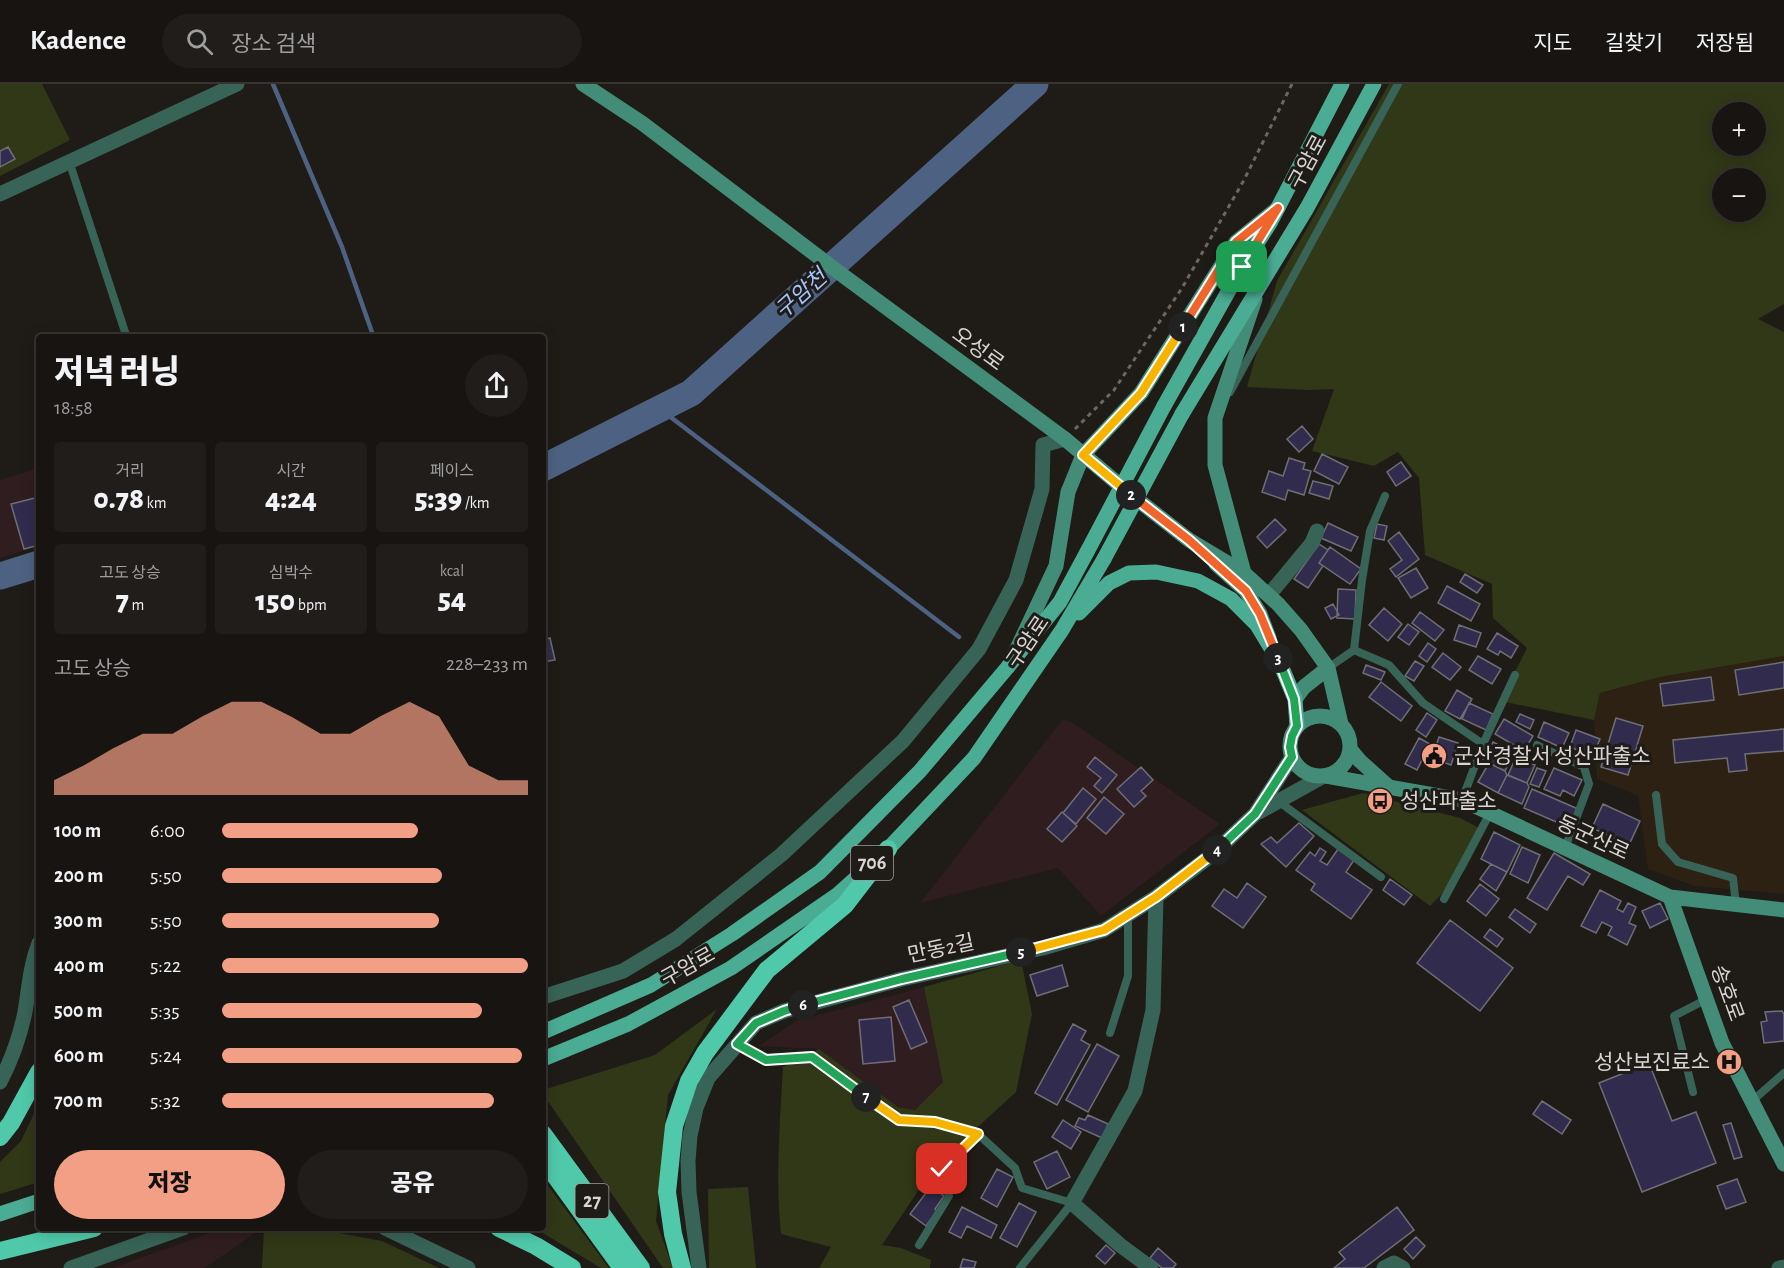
<!DOCTYPE html>
<html lang="ko">
<head>
<meta charset="utf-8">
<style>
	:root { --surface:#171411; --page:#201d1a; --text:#f1f3f6; --muted:#9e9e9f; --line:#363331; --accent:#f39f85 }
	body { margin:0; font-family:"Alegreya Sans","Noto Sans KR",sans-serif; background:var(--page); color:var(--text); height:100vh; display:flex; flex-direction:column; font-size:22px; white-space:nowrap }
	* { box-sizing:border-box; margin:0 }
	p { font-size:20px; color:var(--muted) }
	.icon { flex:none; width:33px; height:33px; fill:none; stroke:currentColor; stroke-width:2; stroke-linecap:round; stroke-linejoin:round }
	.map { position:relative; flex:1; overflow:hidden }
	.drawer { position:absolute; left:36px; top:250px; width:510px; height:897px; display:flex; flex-direction:column; background:var(--surface); border-radius:6px; box-shadow:0 3px 15px #0003,0 0 0 2px var(--line) }
	.drawer>* { flex:none }
	.buttons { position:absolute; left:1712px; top:18px; display:grid; gap:12px }
	.buttons a { display:grid; place-items:center; width:54px; height:54px; border-radius:50%; background:var(--surface); box-shadow:0 3px 15px #0003,0 0 0 2px var(--line); font-size:30px }
	.pin { position:absolute; display:grid; place-items:center; width:51px; height:51px; color:#fff; margin:-26px; border-radius:12px; box-shadow:0 3px 9px #0006 }
	.km { position:absolute; width:30px; height:30px; margin:-15px; border-radius:50%; background:#222; color:#fff; font-size:16px; line-height:30px; text-align:center }
	.round { display:grid; place-items:center; flex:none; width:63px; height:63px; border-radius:32px; background:var(--page) }
	.head { display:flex; align-items:center; justify-content:space-between; height:102px; padding:0 18px }
	h1 { font-size:33px; font-weight:800; line-height:45px }
	.metrics { display:grid; grid-template-columns:repeat(3,1fr); gap:9px; height:102px; padding:6px 18px }
	.metrics div { display:grid; align-content:center; border-radius:6px; background:var(--page); text-align:center }
	.metrics b { font-size:30px; font-weight:800 }
	.metrics small { font-size:16px; font-weight:400 }
	.metrics p { font-size:16px }
	.chart { height:168px; padding:12px 18px }
	.chart p { display:flex; justify-content:space-between }
	.chart svg { width:100%; height:108px; margin-top:6px; fill:var(--accent); opacity:.7 }
	.action { display:flex; gap:12px; margin-top:auto; padding:12px 18px }
	.action a { flex:1; height:69px; border-radius:36px; background:var(--accent); color:#111; font-size:24px; font-weight:800; line-height:69px; text-align:center }
	.action a+a { background:var(--page); color:var(--text) }
	ul { padding:0 18px; list-style:none; font-size:20px }
	li { display:grid; grid-template-columns:96px 72px 1fr; align-items:center; height:45px }
	li i { height:15px; border-radius:8px; background:var(--accent) }
	header { display:flex; align-items:center; gap:36px; box-sizing:border-box; height:84px; padding:0 30px; background:var(--surface); border-bottom:2px solid var(--line) }
	header strong { font-size:28px }
	nav { display:flex; gap:33px; margin-inline-start:auto; font-size:21px }
	.search { width:420px; height:54px; background:var(--page); display:flex; align-items:center; gap:15px; box-sizing:border-box; padding:0 21px; border-radius:33px; color:var(--muted); font-size:22px }
	.map>svg:first-child { display:block }
	.industrial { fill:#301d1f }
	.education { fill:#2c2112 }
	.green { fill:#313817; fill-rule:evenodd }
	.lines { fill:none; stroke-linecap:round; stroke-linejoin:round }
	.stream { stroke:#4d6282; stroke-width:4.5 }
	.river { stroke:#4d6282; stroke-width:27 }
	.building { fill:#312c4d; stroke:#6f6e75; stroke-width:1.5 }
	.path { stroke:#6b6764; stroke-width:3; stroke-dasharray:4.5 4.5; stroke-linecap:butt }
	.lane { stroke:#386357; stroke-width:8 }
	.street { stroke:#386357; stroke-width:15 }
	.secondary { stroke:#438c78; stroke-width:15 }
	.primary { stroke:#4aac92; stroke-width:15 }
	.highway { stroke:#4fc9a9; stroke-width:18 }
	.primary-bridge { stroke:#4aac92; stroke-width:15 }
	.split-1-casing { stroke:#fff; stroke-width:12 }
	.split-2-casing { stroke:#fff; stroke-width:12 }
	.split-3-casing { stroke:#fff; stroke-width:12 }
	.split-4-casing { stroke:#fff; stroke-width:12 }
	.split-5-casing { stroke:#fff; stroke-width:12 }
	.split-6-casing { stroke:#fff; stroke-width:12 }
	.split-7-casing { stroke:#fff; stroke-width:12 }
	.split-8-casing { stroke:#fff; stroke-width:12 }
	.split-1 { stroke:#f0652b; stroke-width:8 }
	.split-2 { stroke:#f5b400; stroke-width:8 }
	.split-3 { stroke:#f0652b; stroke-width:8 }
	.split-4 { stroke:#22a559; stroke-width:8 }
	.split-5 { stroke:#f5b400; stroke-width:8 }
	.split-6 { stroke:#22a559; stroke-width:8 }
	.split-7 { stroke:#22a559; stroke-width:8 }
	.split-8 { stroke:#f5b400; stroke-width:8 }
	.labels { text-anchor:middle; dominant-baseline:central; stroke-width:6; stroke-linejoin:round; paint-order:stroke }
	.shield { fill:#1f1b17; stroke:#a09d9b; stroke-width:1.5 }
	.shield-label { font-size:20px; font-weight:bold; fill:#d8d5d3 }
	.street-label { font-size:21px; fill:#d8d5d3; stroke:#1f1b17 }
	.poi-label { font-size:21px; fill:#d8d5d3; stroke:#1f1b17; text-anchor:start }
	.water-label { font-size:22px; font-style:italic; fill:#a3c6ff; stroke:#1f1b17 }
</style>
</head>
<body>
<header>
<strong>Kadence</strong>
<div class="search"><svg class="icon" aria-label="search" viewBox="0 0 24 24"><circle cx="10" cy="10" r="6"/><path d="M15 15l6 6"/></svg>장소 검색</div>
<nav><a>지도</a><a>길찾기</a><a>저장됨</a></nav>
</header>
<div class="map">
<svg width="1784" height="1184" viewBox="0 0 1784 1184">
	<rect width="100%" height="100%" fill="#1f1b17"/>
	<!-- industrial -->
	<path class="industrial" d="M39 384V462L0 474V396Z
		M1063 635 1073 639 1220 740 1101 832 1058 784 920 819Z
		M924 903 943 998 915 1026 898 1023 819 965 759 962 796 937Z
		M221 1145H261L205 1184H112Z"/>
	<!-- education -->
	<path class="education" d="M1784 572V810L1694 802 1648 785 1638 712 1597 695 1594 636 1600 609 1660 593Z"/>
	<!-- green -->
	<path class="green" d="M0 0H42L70 56 0 92Z
		M1389 0H1784V220L1758 235 1784 248V572L1660 593 1600 609 1594 636 1500 617 1527 564 1493 534 1492 500 1425 471 1419 394 1398 368 1374 382 1312 367 1334 305 1308 306 1247 303 1277 197ZM1722 28H1755V62H1722ZM1722 94H1755V128H1722Z
		M1363 709 1460 734 1485 747 1465 786 1430 822 1302 726Z
		M1021 876 1032 930 1016 1008 934 1083 882 1161 901 1164 931 1176 930 1184H819L831 1163 781 1150C775 1094 780 1039 783 983L819 965 898 1023 915 1026 943 998 924 903Z
		M717 925 668 1011 656 1137 673 1184H663L543 1010V1006L655 971Z
		M39 1019V1098L0 1110V1078L21 1057Z
		M543 1095 609 1184H601L536 1145 543 1144Z
		M748 1103 756 1184H709L708 1105Z
		M317 1145 382 1157 439 1184H262L264 1145Z"/>
	<g class="lines">
		<!-- stream -->
		<path class="stream" d="M273 0 342 163 374 254
			M660 325 959 553"/>
		<!-- river -->
		<path class="river" d="M543 384 691 309 1035 0
			M0 492 39 480"/>
	</g>
	<!-- building -->
	<path class="building" d="M8 63 15 75 0 83V67Z
		M1302 342 1313 355 1299 368 1287 355Z
		M1322 370 1348 383 1339 400 1314 387Z
		M1289 374 1305 379 1303 385 1311 387 1304 411 1288 406 1285 416 1262 408 1269 387 1283 392Z
		M1401 378 1411 392 1396 402 1387 388Z
		M1313 397 1333 402 1329 415 1309 409Z
		M39 413V461L24 465 11 420Z
		M1275 435 1286 446 1267 464 1257 453Z
		M1328 439 1358 453 1351 467 1321 454Z
		M1377 440 1387 442 1384 456 1374 454Z
		M1399 448 1419 475 1396 493 1390 485 1402 476 1388 457Z
		M1319 460 1328 466 1319 479 1323 482 1308 504 1294 495Z
		M1330 463 1361 485 1350 500 1319 479Z
		M1416 484 1428 504 1411 514 1398 494Z
		M1465 490 1483 501 1477 509 1460 498Z
		M1447 502 1480 520 1471 537 1438 519Z
		M1338 505 1356 506 1355 535 1337 534Z
		M1333 520 1339 531 1331 535 1325 524Z
		M1384 524 1402 540 1388 557 1369 541Z
		M1420 528 1444 546 1435 557 1412 539Z
		M1408 540 1419 548 1409 561 1398 553Z
		M1459 541 1481 549 1476 563 1454 556Z
		M1497 549 1518 562 1511 574 1500 567 1498 571 1487 565Z
		M550 554 555 576 543 578V556Z
		M1428 559 1436 565 1427 578 1419 572Z
		M1443 569 1461 583 1450 596 1432 583Z
		M1478 572 1501 585 1492 600 1469 586Z
		M1415 577 1424 582 1414 597 1405 592Z
		M1784 578V604L1739 611 1735 586Z
		M1366 581 1385 588 1381 596 1363 589Z
		M1711 593 1714 616 1663 622 1660 600Z
		M1381 598 1412 622 1401 637 1369 613Z
		M1457 606 1472 615 1460 635 1445 627Z
		M1469 619 1493 630 1486 646 1462 635Z
		M1427 629 1437 636 1426 653 1416 646Z
		M1520 630 1534 636 1530 645 1516 638Z
		M1616 634 1643 642 1628 691 1601 683Z
		M1504 635 1533 652 1524 667 1495 650Z
		M1544 638 1569 649 1562 664 1538 653Z
		M1784 645V667L1745 670 1747 686 1729 688 1727 674 1675 679 1673 656Z
		M1576 646 1600 655 1593 672 1570 663Z
		M1439 653 1458 659 1451 681 1432 674Z
		M1419 654 1430 660 1417 686 1405 680Z
		M1493 658 1514 669 1505 687 1483 676Z
		M1095 673 1117 691 1102 709 1094 702 1101 694 1087 683Z
		M1516 673 1535 681 1527 699 1508 691Z
		M1489 679 1505 687 1507 691 1498 709 1478 698Z
		M1141 683 1153 696 1141 707 1146 712 1134 723 1117 705Z
		M1537 684 1546 687 1539 703 1530 700Z
		M1554 684 1582 696 1574 712 1563 706 1560 712 1544 705Z
		M1507 691 1527 699 1529 703 1522 720 1498 709Z
		M1083 704 1096 715 1076 740 1063 729Z
		M1532 705 1578 725 1570 744 1524 724Z
		M1104 713 1124 730 1106 750 1087 734Z
		M1603 720 1640 737 1629 761 1592 744Z
		M1062 728 1077 742 1062 758 1047 745Z
		M1299 739 1314 752 1286 783 1261 760 1271 753 1277 759Z
		M1494 748 1520 761 1507 788 1481 775Z
		M1522 763 1540 771 1528 799 1510 790Z
		M1320 764 1326 768 1320 777 1327 781 1338 765 1354 776 1346 788 1372 806 1351 835 1311 806 1315 800 1296 786 1310 768 1315 772Z
		M1554 769 1590 790 1583 801 1568 792 1547 826 1527 814Z
		M1491 780 1507 788 1496 807 1480 795Z
		M1390 795 1412 811 1404 821 1383 806Z
		M1247 799 1266 813 1243 844 1212 822 1224 805 1237 814Z
		M1480 800 1499 815 1486 832 1467 817Z
		M1600 806 1621 817 1617 825 1623 828 1628 819 1636 823 1629 839 1636 842 1627 861 1608 851 1612 843 1602 838 1596 849 1581 842Z
		M1660 819 1668 835 1650 844 1642 827Z
		M1515 825 1536 840 1530 849 1509 833Z
		M1450 836 1513 884 1480 927 1417 879Z
		M1490 845 1503 855 1497 863 1484 853Z
		M1062 881 1068 902 1037 912 1030 891Z
		M909 916 927 958 911 965 893 923Z
		M1782 927 1784 930V957L1764 959 1761 938 1767 937 1765 928Z
		M891 933 895 977 863 980 859 936Z
		M1073 940 1086 947 1081 956 1090 961 1057 1021 1035 1009Z
		M1097 960 1119 972 1088 1028 1066 1016Z
		M1649 979 1672 1037 1696 1028 1716 1079 1642 1108 1599 999Z
		M1542 1017 1571 1036 1562 1050 1533 1030Z
		M1088 1031 1108 1040 1102 1054 1075 1042 1079 1034 1085 1036Z
		M1063 1036 1081 1048 1071 1065 1052 1053Z
		M1731 1039 1742 1073 1734 1075 1723 1041Z
		M1057 1067 1070 1093 1047 1105 1034 1078Z
		M997 1085 1013 1093 997 1123 981 1114Z
		M1737 1095 1746 1118 1726 1125 1717 1102Z
		M935 1097 943 1104 939 1108 944 1112 935 1125 937 1127 926 1142 910 1130Z
		M1019 1119 1036 1128 1017 1163 1000 1154Z
		M962 1123 997 1141 991 1154 967 1142 961 1154 949 1148Z
		M1397 1123 1414 1146 1364 1184H1334L1345 1175 1339 1168Z
		M1416 1153 1425 1162 1413 1175 1404 1165Z
		M1106 1161 1115 1169 1105 1180 1096 1172Z
		M1158 1164 1176 1180 1173 1184H1162L1150 1174Z
		M963 1175 976 1178 974 1184H960Z"/>
	<g class="lines">
		<!-- path -->
		<path class="path" d="M1075 345 1114 306 1182 204 1244 96 1292 0"/>
		<!-- lane -->
		<path class="lane" d="M69 77 127 254
			M1230 308 1398 0
			M1354 566 1389 581 1423 619 1483 660
			M1328 584 1354 566 1362 496 1370 447 1385 412
			M1537 661 1584 683 1589 700 1565 764
			M1656 711 1662 760 1678 778 1733 794 1736 821
			M1462 716 1483 660 1515 591
			M1278 717 1381 793
			M1444 815 1490 729
			M1110 949 1128 892V831
			M737 960 767 976 811 973 899 1036 935 1038 978 1050 1015 1084 1022 1104 1072 1119 1020 1184
			M1693 1008 1674 932 1707 915
			M1752 1017 1784 989
			M919 1161 949 1112 942 1085 978 1050"/>
		<!-- street -->
		<path class="street" d="M0 110 237 0
			M1269 511 1312 459 1317 447
			M1259 728 1322 693
			M543 913 623 887 676 855 781 771 903 657 979 565 1016 496 1042 405 1043 361 1065 355
			M0 998C11 977 20 952 25 928 29 904 30 882 39 859
			M385 1144 468 1184
			M71 1184 183 1144
			M699 1184 689 1108 688 1077 690 1052 696 1024 708 994 756 939 784 927 902 895 1043 864 1104 846 1156 813 1213 770 1255 730 1292 673
			M1151 1184 1120 1161 1072 1119 1135 1007 1153 926 1156 813
			M1384 1184 1394 1179 1403 1184
			M1779 1184 1784 1183"/>
		<!-- secondary -->
		<path class="secondary" d="M583 0 642 39 845 193 1065 355 1129 409 1189 456 1244 489 1278 520 1301 546 1328 584 1341 640
			M1216 480 1246 507 1260 530 1269 554
			M1244 489 1215 381V334L1255 215
			M1014 571 1056 482 1068 408 1083 371 1141 309 1236 158 1278 124
			M1295 615 1304 603 1328 584
			M1290 662a30 30 0 1 1 60 0a30 30 0 1 1-60 0Z
			M1350 665 1360 677 1389 703
			M1326 692 1462 716 1670 813 1784 826
			M1670 813 1722 959 1784 1080"/>
		<!-- primary -->
		<path class="primary" d="M1164 322 1242 183 1270 139 1342 0
			M1182 330 1307 124 1374 0
			M1079 529 1109 499 1129 489 1156 488 1198 497 1231 515 1257 541 1280 579 1295 615 1297 642
			M543 948 651 901 732 850 820 788 920 687 1007 584 1060 518 1087 468
			M543 975 628 940 731 884 837 811 888 765 974 674 1062 546 1104 475
			M0 1130 39 1117"/>
		<!-- highway -->
		<path class="highway" d="M543 1050 641 1184
			M0 1053 11 1039 39 988
			M543 1075 622 1184
			M499 1144 536 1162 572 1184
			M0 1167 94 1144
			M682 1184 673 1150 667 1108 674 1042 689 997 705 969 767 886 845 821 888 765"/>
		<!-- primary-bridge -->
		<path class="primary-bridge" d="M1087 468 1164 322
			M1104 475 1182 330"/>
	</g>
	<g class="lines">
		<!-- split-1 casing -->
		<g class="split-1-casing">
			<path id="split-1" d="M1183 243 1236 158 1278 124 1242 183"/>
		</g>
		<!-- split-2 casing -->
		<g class="split-2-casing">
			<path id="split-2" d="M1131 411 1083 371 1141 309 1183 243"/>
		</g>
		<!-- split-3 casing -->
		<g class="split-3-casing">
			<path id="split-3" d="M1131 411 1189 456 1246 507 1260 530 1278 574"/>
		</g>
		<!-- split-4 casing -->
		<g class="split-4-casing">
			<path id="split-4" d="M1217 766 1255 730 1292 673 1290 663 1292 652 1297 642 1294 615 1278 574"/>
		</g>
		<!-- split-5 casing -->
		<g class="split-5-casing">
			<path id="split-5" d="M1021 868 1104 846 1156 813 1217 766"/>
		</g>
		<!-- split-6 casing -->
		<g class="split-6-casing">
			<path id="split-6" d="M803 921 902 895 1021 868"/>
		</g>
		<!-- split-7 casing -->
		<g class="split-7-casing">
			<path id="split-7" d="M803 921 784 927 756 939 737 960 766 976 812 973 866 1013"/>
		</g>
		<!-- split-8 casing -->
		<g class="split-8-casing">
			<path id="split-8" d="M866 1013 899 1036 935 1038 978 1050 942 1085"/>
		</g>
		<!-- split-1 -->
		<use href="#split-1" class="split-1"/>
		<!-- split-2 -->
		<use href="#split-2" class="split-2"/>
		<!-- split-3 -->
		<use href="#split-3" class="split-3"/>
		<!-- split-4 -->
		<use href="#split-4" class="split-4"/>
		<!-- split-5 -->
		<use href="#split-5" class="split-5"/>
		<!-- split-6 -->
		<use href="#split-6" class="split-6"/>
		<!-- split-7 -->
		<use href="#split-7" class="split-7"/>
		<!-- split-8 -->
		<use href="#split-8" class="split-8"/>
	</g>
	<!-- icons -->
	<defs>
		<g id="civic-disc" transform="scale(1.35)"><circle r="9.5" fill="#f39f85" stroke="#1f1b17"/><path d="M-.6-6.5H3V-4.5H.6V-3L4-1V1h2V6H-6V1h2V-1L-.6-3ZM-1.2 2.5V6h2.4V2.5Z" fill="#111"/></g>
		<g id="bus-disc" transform="scale(1.35)"><circle r="9.5" fill="#f39f85" stroke="#1f1b17"/><path d="M-5-6H5V4H4V6H2V4H-2V6H-4V4H-5ZM-3.5-4V0h7V-4ZM-3.5 1.2v1.5H-2V1.2ZM2 1.2v1.5H3.5V1.2Z" fill="#111"/></g>
		<g id="hospital-disc" transform="scale(1.35)"><circle r="9.5" fill="#f39f85" stroke="#1f1b17"/><path d="M-5-5h3v3.5h4V-5h3V5h-3V1.5h-4V5h-3Z" fill="#111"/></g>
	</defs>
	<g fill-rule="evenodd">
		<use href="#civic-disc" x="1434" y="672"/>
		<use href="#bus-disc" x="1380" y="717"/>
		<use href="#hospital-disc" x="1729" y="978"/>
	</g>
	<g class="labels">
		<!-- shield labels -->
		<g class="shield">
			<rect x="851" y="762" width="42" height="34" rx="4.5"/>
			<rect x="575.5" y="1100" width="33" height="34" rx="4.5"/>
		</g>
		<g class="shield-label">
			<text x="872" y="779">706</text>
			<text x="592" y="1117">27</text>
		</g>
		<!-- street labels -->
		<g class="street-label">
			<text transform="translate(1308 78) rotate(-62)">구암로</text>
			<text transform="translate(978 265) rotate(36)">오성로</text>
			<text transform="translate(1028 558) rotate(-56)">구암로</text>
			<text transform="translate(1593 754) rotate(25)">동군산로</text>
			<text transform="translate(941 865) rotate(-12)">만동2길</text>
			<text transform="translate(688 883) rotate(-29)">구암로</text>
			<text transform="translate(1727 909) rotate(70)">송호로</text>
		</g>
		<!-- poi labels -->
		<g class="poi-label">
			<text x="1454" y="672">군산경찰서 성산파출소</text>
			<text x="1400" y="717">성산파출소</text>
			<text x="1710" y="978" text-anchor="end">성산보진료소</text>
		</g>
		<!-- water labels -->
		<g class="water-label">
			<text transform="translate(801 210) rotate(-42)">구암천</text>
		</g>
	</g>
</svg>
<div class="buttons">
<a>+</a>
<a>−</a>
</div>
<div class="pin" style="left:1242px;top:183px;background:#1e9e55"><svg class="icon" aria-label="arrive" viewBox="0 0 24 24"><path d="M6 21V4h12l-3 4 3 4H6"/></svg></div>
<div class="pin" style="left:942px;top:1085px;background:#d93025"><svg class="icon" aria-label="check" viewBox="0 0 24 24"><path d="M5 12l5 5 9-10"/></svg></div>
<b class="km" style="left:1183px;top:243px">1</b>
<b class="km" style="left:1131px;top:411px">2</b>
<b class="km" style="left:1278px;top:574px">3</b>
<b class="km" style="left:1217px;top:766px">4</b>
<b class="km" style="left:1021px;top:868px">5</b>
<b class="km" style="left:803px;top:921px">6</b>
<b class="km" style="left:866px;top:1013px">7</b>
<section class="drawer">
<div class="head"><div><h1>저녁 러닝</h1><p>18:58</p></div><a class="round"><svg class="icon" aria-label="share" viewBox="0 0 24 24"><path d="M12 15V3M7 8l5-5 5 5M5 13v7h14v-7"/></svg></a></div>
<div class="metrics">
<div><p>거리</p><b>0.78<small> km</small></b></div>
<div><p>시간</p><b>4:24</b></div>
<div><p>페이스</p><b>5:39<small> /km</small></b></div>
</div>
<div class="metrics">
<div><p>고도 상승</p><b>7<small> m</small></b></div>
<div><p>심박수</p><b>150<small> bpm</small></b></div>
<div><p>kcal</p><b>54</b></div>
</div>
<div class="chart"><p><span>고도 상승</span>228–233 m</p>
<svg viewBox="0 0 160 44" preserveAspectRatio="none"><path d="M0 44V38L10 32L20 25L30 19L40 19L50 12L60 6L70 6L80 12L90 19L100 19L110 12L120 6L130 12L140 32L150 38L160 38V44z"/></svg>
</div>
<ul>
<li><b>100 m</b>6:00<i style="width:64%"></i></li>
<li><b>200 m</b>5:50<i style="width:72%"></i></li>
<li><b>300 m</b>5:50<i style="width:71%"></i></li>
<li><b>400 m</b>5:22<i style="width:100%"></i></li>
<li><b>500 m</b>5:35<i style="width:85%"></i></li>
<li><b>600 m</b>5:24<i style="width:98%"></i></li>
<li><b>700 m</b>5:32<i style="width:89%"></i></li>
</ul>
<div class="action"><a>저장</a><a>공유</a></div>
</section>
</div>
</body>
</html>
